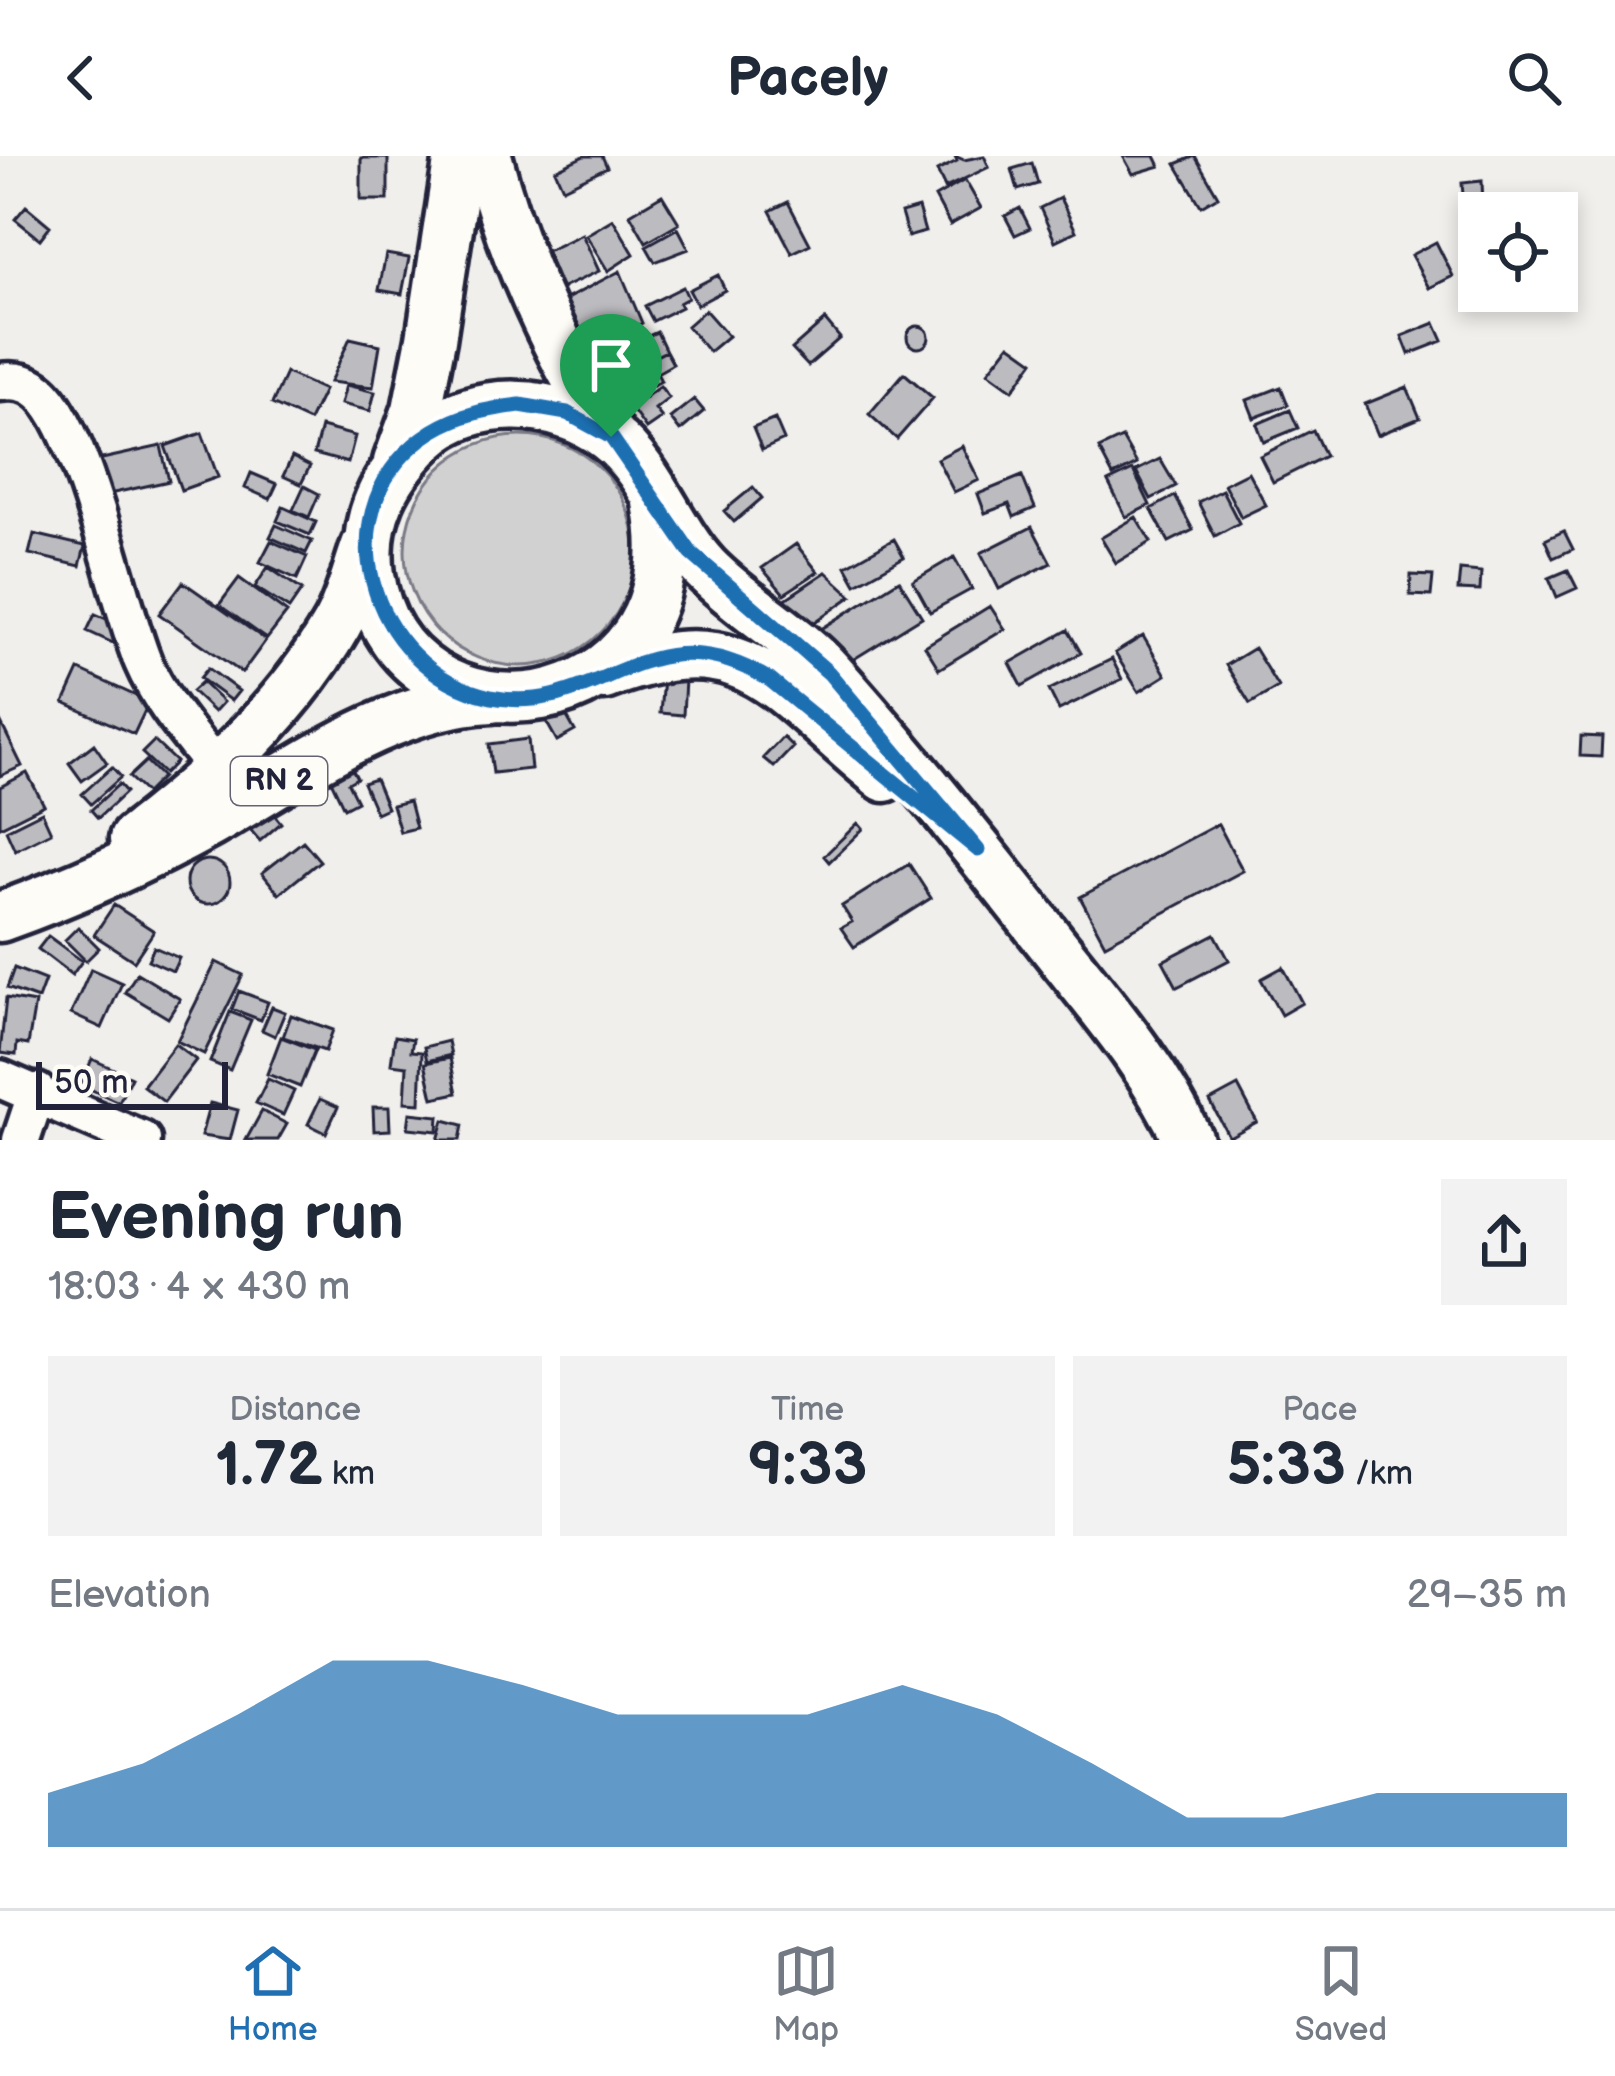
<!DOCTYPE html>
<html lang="en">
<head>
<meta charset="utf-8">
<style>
	:root { --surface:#fff; --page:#f2f2f3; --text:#1f2937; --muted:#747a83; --line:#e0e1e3; --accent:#1f6fb2 }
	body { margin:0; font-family:"Balsamiq Sans",sans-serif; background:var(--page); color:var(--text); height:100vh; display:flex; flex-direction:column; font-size:45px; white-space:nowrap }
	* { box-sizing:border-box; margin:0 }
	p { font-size:39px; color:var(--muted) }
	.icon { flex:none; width:66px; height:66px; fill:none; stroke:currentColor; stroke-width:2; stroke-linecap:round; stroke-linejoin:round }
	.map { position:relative; height:984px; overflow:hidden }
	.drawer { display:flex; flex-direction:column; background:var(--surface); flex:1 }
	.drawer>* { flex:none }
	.tools { position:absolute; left:1458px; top:36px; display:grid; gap:24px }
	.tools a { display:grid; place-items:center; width:120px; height:120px; border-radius:0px; background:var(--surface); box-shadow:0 6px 18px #0003; font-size:60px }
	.scale { position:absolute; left:36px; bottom:30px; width:192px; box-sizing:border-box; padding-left:12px; border:6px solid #22223b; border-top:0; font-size:33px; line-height:42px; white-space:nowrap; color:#22223b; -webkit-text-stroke:9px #fdfcf7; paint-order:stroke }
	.pin { position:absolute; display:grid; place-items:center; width:102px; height:102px; color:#fff; margin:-123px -51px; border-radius:50% 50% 50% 0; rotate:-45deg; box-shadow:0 0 12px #0007 }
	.pin .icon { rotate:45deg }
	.round { display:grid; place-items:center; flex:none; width:126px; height:126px; border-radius:0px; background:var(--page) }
	.summary { display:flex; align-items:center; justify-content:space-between; height:204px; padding:0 48px }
	h1 { font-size:66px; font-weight:800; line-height:90px }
	.figures { display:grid; grid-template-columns:repeat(3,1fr); gap:18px; height:204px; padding:12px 48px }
	.figures div { display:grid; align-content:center; border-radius:0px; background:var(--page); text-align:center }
	.figures b { font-size:60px; font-weight:800 }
	.figures small { font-size:33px; font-weight:400 }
	.figures p { font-size:33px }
	.chart { height:336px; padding:24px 48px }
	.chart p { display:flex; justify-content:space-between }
	.chart svg { width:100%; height:216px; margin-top:12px; fill:var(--accent); opacity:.7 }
	header { display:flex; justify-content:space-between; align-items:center; height:156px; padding:0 48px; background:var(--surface); font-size:54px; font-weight:800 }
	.dock { display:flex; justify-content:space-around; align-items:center; height:168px; border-top:3px solid var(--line); background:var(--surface); font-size:33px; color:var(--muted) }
	.dock a { display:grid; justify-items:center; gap:6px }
	.dock .active { color:var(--accent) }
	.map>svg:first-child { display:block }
	.green { fill:#d2d1d1; stroke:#7a7a86; stroke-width:3 }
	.building { fill:#bcbcc0; stroke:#22223b; stroke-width:3 }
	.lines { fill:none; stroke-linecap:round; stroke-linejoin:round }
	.minor-casing { stroke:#22223b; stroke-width:45 }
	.major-casing { stroke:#22223b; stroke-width:57 }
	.minor { stroke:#fdfcf7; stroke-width:36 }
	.major { stroke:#fdfcf7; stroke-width:48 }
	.route-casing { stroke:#fff; stroke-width:24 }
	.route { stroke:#1f6fb2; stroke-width:15 }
	.labels { text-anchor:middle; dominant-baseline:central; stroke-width:9; stroke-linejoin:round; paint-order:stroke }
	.shield { fill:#fdfcf7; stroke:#646373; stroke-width:3 }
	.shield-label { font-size:30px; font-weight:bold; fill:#22223b }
</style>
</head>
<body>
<header><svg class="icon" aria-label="back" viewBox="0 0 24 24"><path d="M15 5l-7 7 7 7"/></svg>Pacely<svg class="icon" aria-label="search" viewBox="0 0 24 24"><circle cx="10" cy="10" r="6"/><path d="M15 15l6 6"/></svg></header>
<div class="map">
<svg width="1615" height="984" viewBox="0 0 1615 984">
	<rect width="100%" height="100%" fill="#f0efec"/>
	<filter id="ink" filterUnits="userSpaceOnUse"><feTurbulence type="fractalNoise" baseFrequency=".00833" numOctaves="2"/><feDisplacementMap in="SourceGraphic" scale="24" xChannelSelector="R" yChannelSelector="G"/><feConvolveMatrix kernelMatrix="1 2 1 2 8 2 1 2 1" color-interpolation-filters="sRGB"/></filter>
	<g filter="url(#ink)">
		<!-- green -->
		<path class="green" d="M405 395a115 115 0 1 1 230 0a115 115 0 1 1-230 0Z"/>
		<!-- building -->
		<path class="building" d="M584 0H602L607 11 563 32 555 14Z
			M955 0 964 4 984 0 989 11 945 32 937 15 957 5Z
			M1123 0H1155L1160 10 1133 18Z
			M1195 0 1218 40 1201 50 1176 8Z
			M361 2H388V44H361Z
			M1032 7 1038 28 1018 34 1012 13Z
			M965 24 981 52 950 69 935 41Z
			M1482 25 1483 50 1464 51 1462 27Z
			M662 39 679 67 646 86 630 58Z
			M1060 42 1076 75 1055 85 1040 52Z
			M788 46 810 88 792 97 770 55Z
			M26 50 50 70 40 83 15 63Z
			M918 52 925 76 908 81 901 57Z
			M1020 52 1030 72 1015 79 1005 60Z
			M613 63 634 98 608 115 586 79Z
			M678 72 689 93 655 106 646 90Z
			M582 78 599 115 547 139 530 103Z
			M1436 86 1453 120 1429 132 1411 99Z
			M386 98 409 102 402 138 379 134Z
			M620 115 642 167 584 200 557 148Z
			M718 119 725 134 697 149 689 134Z
			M683 131 688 142 679 147 681 151 653 165 645 150Z
			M705 154 728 180 709 196 687 170Z
			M825 164 840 182 808 210 792 193Z
			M1435 167 1443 185 1409 198 1402 180Z
			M907 181a11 11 0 1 1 22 0a11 11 0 1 1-22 0Z
			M657 176 666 195 637 210 627 190Z
			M350 182 380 189 373 231 330 226Z
			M1010 188 1034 205 1013 234 988 216Z
			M621 192 631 213 603 226 593 206Z
			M666 195 673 208 657 217 661 225 648 232 637 210Z
			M286 217 324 234 309 265 272 248Z
			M904 217 933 242 897 283 869 258Z
			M346 229 375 236 370 255 341 248Z
			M660 230 669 242 655 253 662 262 646 273 631 252Z
			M1281 231 1288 249 1254 262 1247 244Z
			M1407 231 1420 262 1378 279 1365 248Z
			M694 243 704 255 680 275 670 262Z
			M1290 254 1298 272 1264 286 1257 268Z
			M775 263 784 284 762 294 753 272Z
			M321 271 355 280 348 307 314 298Z
			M1313 274 1325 300 1273 326 1260 300Z
			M202 277 218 321 181 334 165 290Z
			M1122 282 1137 308 1113 320 1099 293Z
			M161 290 169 325 100 340 93 305Z
			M962 290 979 324 954 336 937 303Z
			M292 301 310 310 301 328 283 320Z
			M1160 303 1176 330 1151 343 1136 315Z
			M1133 314 1150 349 1126 361 1108 326Z
			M1248 316 1266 349 1241 361 1224 328Z
			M251 317 277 328 270 343 245 332Z
			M1022 320 1035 352 1014 361 1009 348 985 357 978 338Z
			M304 330 319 338 309 361 293 354Z
			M753 331 762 342 734 366 724 355Z
			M1222 334 1239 367 1215 380 1198 346Z
			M1175 340 1193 374 1169 386 1151 353Z
			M283 351 316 366 310 379 277 365Z
			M1136 361 1151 386 1116 407 1101 382Z
			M276 369 312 385 306 397 270 381Z
			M1032 371 1051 407 999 433 981 397Z
			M1564 375 1573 393 1553 402 1545 384Z
			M34 378 85 390 80 410 29 398Z
			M894 383 904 401 856 428 846 410Z
			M271 385 307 401 297 423 260 406Z
			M796 388 818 416 784 438 762 412Z
			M954 401 972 433 930 456 913 425Z
			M268 411 302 434 289 453 255 431Z
			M1460 414 1481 416 1480 435 1458 434Z
			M1568 414 1577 432 1557 441 1549 422Z
			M826 416 852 440 795 480 769 454Z
			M1411 419 1433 420 1431 440 1410 439Z
			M239 422 287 457 267 483 219 449Z
			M899 424 922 461 841 511 818 475Z
			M183 426 266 484 242 517 159 458Z
			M990 450 1005 473 939 513 925 490Z
			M95 458 121 469 113 487 87 475Z
			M1068 474 1081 497 1022 530 1010 507Z
			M1143 480 1166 519 1139 536 1115 497Z
			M1254 492 1278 531 1250 548 1226 509Z
			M1112 503 1122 523 1059 554 1049 534Z
			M208 512 239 535 231 545 200 522Z
			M79 514 149 546 134 578 64 547Z
			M663 523 685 524 683 559 660 557Z
			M202 526 223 546 214 556 192 535Z
			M553 555 557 563 566 559 575 575 557 585 543 560Z
			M0 565 22 610 0 620Z
			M1581 580 1602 581 1601 601 1580 600Z
			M783 581 793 591 774 611 763 602Z
			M528 583 531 613 493 617 489 588Z
			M154 585 176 606 164 618 142 597Z
			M94 588 107 607 82 625 69 607Z
			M146 605 162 621 146 637 129 621Z
			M349 607 357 622 348 627 357 645 344 652 325 612Z
			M112 611 121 621 91 648 82 638Z
			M27 617 44 649 0 671V631Z
			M375 623 387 652 376 657 363 627Z
			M119 628 126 636 98 662 91 654Z
			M409 645 416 672 400 676 392 649Z
			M269 652 281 667 260 685 247 670Z
			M42 656 51 676 15 694 6 674Z
			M858 667 863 673 829 706 824 700Z
			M1218 668 1243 715 1105 788 1080 741Z
			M303 685 320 705 279 738 262 717Z
			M186 726a22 22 0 1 1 44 0a22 22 0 1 1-44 0Z
			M909 708 931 742 854 791 841 772 852 766 842 750Z
			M114 749 154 775 134 805 94 779Z
			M78 771 99 792 86 805 65 784Z
			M1215 778 1229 804 1177 831 1163 805Z
			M48 780 82 805 72 819 38 793Z
			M154 791 179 802 173 815 148 804Z
			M216 806 243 819 204 898 177 885Z
			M1283 811 1302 847 1281 859 1261 823Z
			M14 812 45 824 38 843 7 832Z
			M91 813 122 827 102 872 71 858Z
			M137 817 180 843 168 862 125 836Z
			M239 835 268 846 261 864 232 853Z
			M6 842 35 847 28 889 17 887 16 899 0 897Z
			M272 851 285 856 275 880 262 874Z
			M230 856 251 864 230 914 210 906Z
			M291 859 333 874 325 895 283 881Z
			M395 880 413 883 411 895 422 896 420 947 405 946 407 910 391 908Z
			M281 881 315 894 300 931 267 918Z
			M448 885 451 899 427 905 424 891Z
			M175 888 196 904 164 946 143 930Z
			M450 902 457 937 433 942 425 907Z
			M92 903 131 921 119 946 81 929Z
			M268 923 294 935 283 959 256 947Z
			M1238 930 1257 966 1229 981 1210 945Z
			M320 943 338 951 326 977 308 968Z
			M210 947 238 954 230 984 201 980Z
			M373 951H389L390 974 374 975Z
			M262 955 287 968 278 984H246Z
			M410 957 439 960 438 975 408 972Z
			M444 964 463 969 460 984H438Z"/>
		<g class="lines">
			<!-- minor casing -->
			<g class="minor-casing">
				<path id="minor" d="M0 226C13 224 24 225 35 232 82 261 119 450 143 506 160 546 190 579 216 613
					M0 923 142 984
					M21 984 37 936"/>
			</g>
			<!-- major casing -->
			<g class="major-casing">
				<path id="major" d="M487 0C512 98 555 192 608 277
					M398 306 417 254 431 183 459 0
					M657 346C702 575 398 608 370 419 362 363 385 320 424 282 472 236 559 242 609 281 651 313 669 374 705 412 743 451 793 477 830 518 906 603 978 694 1049 784 1100 849 1153 908 1188 984
					M604 519C750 463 778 536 885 621
					M134 683C209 626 290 551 337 468 350 445 357 415 366 390
					M0 761C72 735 142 704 209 667 297 617 389 546 492 542"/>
			</g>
			<!-- minor -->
			<use href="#minor" class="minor"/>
			<!-- major -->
			<use href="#major" class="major"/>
		</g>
	</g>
	<g class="lines" filter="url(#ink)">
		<!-- route casing -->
		<g class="route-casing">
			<path id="route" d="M520 249 567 257 611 281 691 397 829 517 978 694 770 524C647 449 600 563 491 541 368 515 318 347 433 275 461 258 488 253 520 249Z"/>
		</g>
		<!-- route -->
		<use href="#route" class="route"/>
	</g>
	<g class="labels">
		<!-- shield labels -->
		<rect class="shield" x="231" y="601" width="96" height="48" rx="9"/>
		<g class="shield-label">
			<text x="279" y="625">RN 2</text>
		</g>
	</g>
</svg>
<div class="tools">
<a><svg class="icon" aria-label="locate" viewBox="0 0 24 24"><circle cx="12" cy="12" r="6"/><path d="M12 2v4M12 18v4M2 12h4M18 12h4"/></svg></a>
</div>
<div class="scale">50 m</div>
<div class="pin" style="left:611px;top:281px;background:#1e9e55"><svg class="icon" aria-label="arrive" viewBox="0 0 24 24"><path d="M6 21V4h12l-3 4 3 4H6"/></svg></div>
</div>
<section class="drawer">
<div class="summary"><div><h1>Evening run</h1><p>18:03 · 4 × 430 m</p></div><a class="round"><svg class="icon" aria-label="share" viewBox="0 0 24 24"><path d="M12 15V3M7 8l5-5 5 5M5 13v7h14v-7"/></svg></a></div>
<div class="figures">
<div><p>Distance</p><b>1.72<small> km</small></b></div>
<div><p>Time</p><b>9:33</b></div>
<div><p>Pace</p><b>5:33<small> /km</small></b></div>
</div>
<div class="chart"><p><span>Elevation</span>29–35 m</p>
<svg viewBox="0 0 160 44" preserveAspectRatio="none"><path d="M0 44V33L10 27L20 17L30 6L40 6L50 11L60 17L70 17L80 17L90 11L100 17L110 27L120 38L130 38L140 33L150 33L160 33V44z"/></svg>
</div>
</section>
<nav class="dock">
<a class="active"><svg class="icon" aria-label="home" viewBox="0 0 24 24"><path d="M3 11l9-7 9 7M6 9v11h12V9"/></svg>Home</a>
<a><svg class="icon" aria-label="map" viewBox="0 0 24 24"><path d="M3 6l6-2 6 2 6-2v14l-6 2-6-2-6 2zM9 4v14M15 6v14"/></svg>Map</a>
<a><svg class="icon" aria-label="saved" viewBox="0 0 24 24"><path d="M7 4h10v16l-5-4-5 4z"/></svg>Saved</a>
</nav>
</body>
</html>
